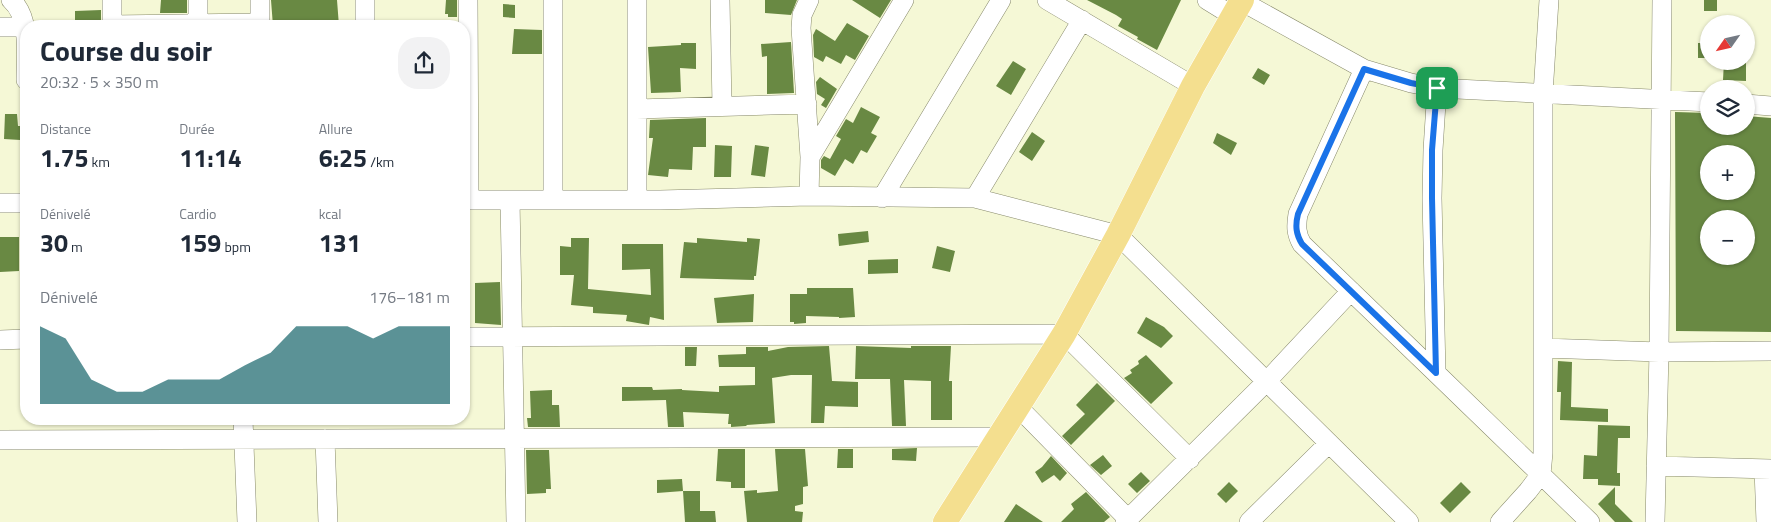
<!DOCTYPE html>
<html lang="fr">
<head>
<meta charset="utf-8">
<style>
	:root { --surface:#fff; --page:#f2f2f3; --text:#1f2937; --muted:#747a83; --accent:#16646a }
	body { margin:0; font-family:"Titillium Web",sans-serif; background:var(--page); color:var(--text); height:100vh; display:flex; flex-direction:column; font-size:19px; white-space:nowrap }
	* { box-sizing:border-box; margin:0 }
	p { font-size:16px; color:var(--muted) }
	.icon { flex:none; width:28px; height:28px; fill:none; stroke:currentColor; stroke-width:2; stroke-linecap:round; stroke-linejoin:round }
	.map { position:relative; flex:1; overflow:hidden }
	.drawer { position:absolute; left:20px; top:20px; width:450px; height:405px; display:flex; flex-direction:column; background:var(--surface); border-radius:20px; box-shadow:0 1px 4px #0004 }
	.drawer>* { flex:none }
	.needle { width:32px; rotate:236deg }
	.fabs { position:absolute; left:1700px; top:15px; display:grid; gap:10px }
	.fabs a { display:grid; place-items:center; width:55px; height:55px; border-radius:50%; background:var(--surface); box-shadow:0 1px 4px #0004; font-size:25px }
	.pin { position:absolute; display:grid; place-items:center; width:42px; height:42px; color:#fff; margin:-21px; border-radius:10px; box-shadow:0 2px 8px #0006 }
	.round { display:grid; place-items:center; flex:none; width:52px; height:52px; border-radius:20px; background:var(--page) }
	.head { display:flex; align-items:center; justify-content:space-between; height:85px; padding:0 20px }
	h1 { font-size:28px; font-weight:700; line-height:38px }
	.metrics { display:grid; grid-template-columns:repeat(3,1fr); gap:8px; height:85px; padding:5px 20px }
	.metrics div { display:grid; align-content:center }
	.metrics b { font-size:25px; font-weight:700 }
	.metrics small { font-size:14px; font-weight:400 }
	.metrics p { font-size:14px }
	.chart { height:140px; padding:10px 20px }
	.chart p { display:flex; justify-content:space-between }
	.chart svg { width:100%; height:90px; margin-top:5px; fill:var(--accent); opacity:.7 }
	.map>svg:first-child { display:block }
	.building { fill:#698943; fill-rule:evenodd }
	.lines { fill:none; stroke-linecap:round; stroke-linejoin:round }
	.minor-casing { stroke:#87896b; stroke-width:20 }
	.major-casing { stroke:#fff; stroke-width:25 }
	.minor { stroke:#fff; stroke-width:19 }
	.major { stroke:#f4df8f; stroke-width:24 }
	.route-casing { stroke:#fff; stroke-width:10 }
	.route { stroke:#1a73e8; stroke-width:6 }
</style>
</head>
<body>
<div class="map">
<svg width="1771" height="522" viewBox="0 0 1771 522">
	<rect width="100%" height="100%" fill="#f5f8d6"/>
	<!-- building -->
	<path class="building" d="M161 0H187V13H160Z
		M271 0H337L339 26H273Z
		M446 0H457V17H448V14H445Z
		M765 0H797L791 15 765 13Z
		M852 0H891L880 18Z
		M1087 0H1181L1157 50 1137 39 1138 37 1118 26 1122 19 1116 15Z
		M1704 0H1717V11H1704Z
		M503 4 515 5V18L503 17Z
		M101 10V26H75V11Z
		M847 23 869 36 855 60 846 55 841 64 826 56 823 62 814 57 813 35 816 29 835 41Z
		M514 29 542 30V54H512Z
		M791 42 794 93 767 94V56L762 57 761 44Z
		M681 43H696V69L680 68 681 92 651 93 648 47 681 45Z
		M1698 43H1709V58H1698Z
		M1013 61 1026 69 1011 95 996 86Z
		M1724 61H1746V81L1723 80Z
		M1258 68 1270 75 1264 85 1252 78Z
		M820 77 837 89 826 108 821 105 825 99 817 94 816 82Z
		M861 107 880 117 871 133 877 136 867 153 861 150 853 164 845 159 835 176 821 168V160L824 156 830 159 841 139 836 136 846 119 853 123Z
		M1675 112 1709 113V126H1746V116L1771 118V332L1676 331ZM1709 154H1746V191H1709ZM1709 219H1746V256H1709Z
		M5 114H17L18 126H20V140L4 139Z
		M706 118V147H693L692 170 669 169 668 177 648 175 653 138H649L650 120Z
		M1032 132 1045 141 1032 161 1019 152Z
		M1217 133 1237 143 1231 155 1213 143Z
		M715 145 732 146 731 177H714Z
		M755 145 769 147 765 177 751 175Z
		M868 231 869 242 839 246 838 234Z
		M0 237H19V271L0 272Z
		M571 238H589L588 289 651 295 650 269 622 270V244H663L664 320 650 317 649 325 626 321 627 315 593 313V307L571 305 574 275H560V246L571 247Z
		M697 238 747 242V238L760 239 756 276H754V280L680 278 684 242 697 243Z
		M937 246 955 251 950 272 932 268Z
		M898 259V273L868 274V260Z
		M500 282 501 325 475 323V283Z
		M807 288H853L855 317 839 318V317L806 316V323L794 324V322H790V294H807Z
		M754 294 753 322 717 323 714 298Z
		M1146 317 1164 327 1173 336 1161 348 1137 333Z
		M829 346 832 381 858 382V407L825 406 824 423H811L812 375H791L772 378 775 423 747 425 746 426 731 427V424H728L729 414 683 412 684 427H668L666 400 622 401V387H652L653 390 682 389V390L719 392V386L755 385V367H719L718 355 746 354V347H768V351L788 347Z
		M856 346 911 348V346H951L949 381H952V420H931V381L904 380 906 426H892L890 379H855Z
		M685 347H697L696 366H685Z
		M1146 355 1173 383 1151 404 1124 378 1132 373 1130 370 1139 364 1138 361Z
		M1558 361 1572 362 1571 407 1608 409V422L1560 420 1561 392H1557Z
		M1097 383 1115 401 1071 445 1062 436 1085 414 1076 405Z
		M552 390V405H559L560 427H528L527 418H531L530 391Z
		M1598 425 1630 426V438H1618L1617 473H1620V486L1598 485V479H1583L1584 455 1597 456Z
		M917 448 916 461 892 460V449Z
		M718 449H745V488H731V482L716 481Z
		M775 449H805L808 486 803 487V504L795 506V511L803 512 802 522H747L744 491 757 490V493L778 491Z
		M838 449H853V468H837Z
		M526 450H549L551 489H546V493L527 494Z
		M1103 455 1112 466 1101 475 1090 465Z
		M1051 456 1067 473 1060 481 1054 475 1042 483 1035 472 1042 467Z
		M1141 472 1150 481 1137 493 1128 484Z
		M682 479 683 491 657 493V480Z
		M1229 482 1238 491 1226 503 1217 494Z
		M1461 482 1471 492 1450 513 1440 503Z
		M1615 487V504L1633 522H1615L1598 504Z
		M683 491H700V511H715L716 522H685Z
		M1086 492 1110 517 1104 522H1061L1074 509 1071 504Z
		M1016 504 1043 522H1004Z"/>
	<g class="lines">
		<!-- minor casing -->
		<g class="minor-casing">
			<path id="minor" d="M11 0C31 17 26 55 26 80
				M112 0V26
				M198 0V24
				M260 0V26
				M365 0V26
				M468 0 469 200
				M553 0V200
				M720 0 722 106
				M809 0 802 15 801 28 810 157
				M1047 0 1193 86
				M1207 0 1233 16
				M1241 1 1364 69 1411 83 1437 88 1709 102
				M112 25 260 23
				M0 27H25
				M1364 69 1298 214C1296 226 1296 234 1302 244L1436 373
				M1437 88 1433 150 1432 198 1436 373 1590 522
				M1746 104 1771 106
				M637 109 807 104
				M809 196 810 157 904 0
				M882 198 1001 0
				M975 198 1082 20
				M464 200H660L809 196 975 198 1118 235 1409 522
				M510 200 516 522
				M637 200V0
				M0 203H26
				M464 337 1064 334 1190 459
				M0 340 26 339
				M1543 348 1659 352 1771 351
				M1018 407 1128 519
				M243 419 247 522
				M325 439 328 522
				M0 440 998 437
				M1656 466 1771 469
				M1764 469 1766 522
				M1125 522 1266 382 1351 291
				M1249 522 1329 443
				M1500 522 1528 491 1541 474 1543 453V94L1549 0
				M1655 522 1659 352 1662 0"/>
		</g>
		<!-- major casing -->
		<g class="major-casing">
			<path id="major" d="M945 522 1064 334 1118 235 1193 86 1242 0"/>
		</g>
		<!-- minor -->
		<use href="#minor" class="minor"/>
		<!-- major -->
		<use href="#major" class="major"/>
	</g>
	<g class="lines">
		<!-- route casing -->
		<g class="route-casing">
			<path id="route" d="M1364 69 1411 83 1437 88 1432 150V198L1436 373 1302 244C1296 234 1295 226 1298 214Z"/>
		</g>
		<!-- route -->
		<use href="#route" class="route"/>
	</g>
</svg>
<div class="fabs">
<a><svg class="needle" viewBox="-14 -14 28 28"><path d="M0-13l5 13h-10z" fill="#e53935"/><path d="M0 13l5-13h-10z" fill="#747a83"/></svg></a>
<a><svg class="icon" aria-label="layers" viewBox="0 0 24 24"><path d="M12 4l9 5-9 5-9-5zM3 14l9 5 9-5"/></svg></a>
<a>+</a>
<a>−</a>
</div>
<div class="pin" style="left:1437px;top:88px;background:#1e9e55"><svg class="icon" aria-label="arrive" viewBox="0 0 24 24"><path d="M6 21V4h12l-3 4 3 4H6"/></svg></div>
<section class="drawer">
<div class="head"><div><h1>Course du soir</h1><p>20:32 · 5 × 350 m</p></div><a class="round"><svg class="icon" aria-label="share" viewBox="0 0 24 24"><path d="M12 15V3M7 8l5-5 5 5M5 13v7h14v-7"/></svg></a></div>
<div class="metrics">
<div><p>Distance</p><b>1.75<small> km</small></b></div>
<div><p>Durée</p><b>11:14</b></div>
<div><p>Allure</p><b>6:25<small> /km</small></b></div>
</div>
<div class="metrics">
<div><p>Dénivelé</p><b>30<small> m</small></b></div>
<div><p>Cardio</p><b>159<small> bpm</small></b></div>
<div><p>kcal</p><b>131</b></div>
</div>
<div class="chart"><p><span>Dénivelé</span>176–181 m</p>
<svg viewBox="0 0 160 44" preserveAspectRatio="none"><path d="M0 44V6L10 12L20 32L30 38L40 38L50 32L60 32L70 32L80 25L90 19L100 6L110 6L120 6L130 12L140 6L150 6L160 6V44z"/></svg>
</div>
</section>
</div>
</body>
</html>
